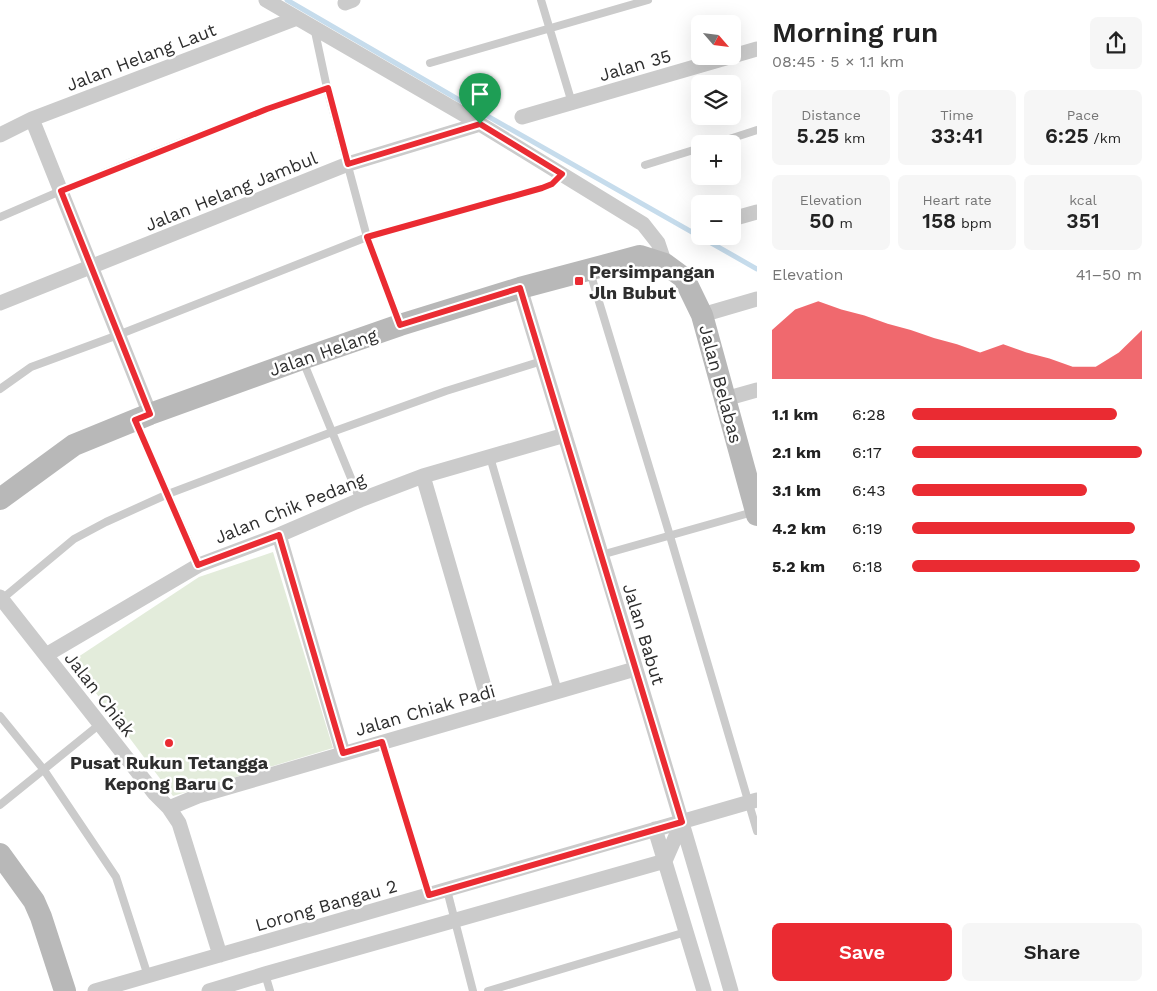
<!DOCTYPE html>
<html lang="en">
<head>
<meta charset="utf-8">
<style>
	:root { --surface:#fff; --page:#f6f6f6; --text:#222; --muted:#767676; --accent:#ea2b32 }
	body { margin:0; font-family:"Work Sans",sans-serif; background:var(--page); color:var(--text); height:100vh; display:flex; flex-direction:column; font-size:19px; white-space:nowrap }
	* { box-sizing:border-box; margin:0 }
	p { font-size:16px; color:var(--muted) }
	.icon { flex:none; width:28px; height:28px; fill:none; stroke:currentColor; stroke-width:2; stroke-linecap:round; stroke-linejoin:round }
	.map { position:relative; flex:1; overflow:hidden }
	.sheet { display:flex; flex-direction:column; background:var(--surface); width:400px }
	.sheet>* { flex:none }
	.needle { width:32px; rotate:118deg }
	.fabs { position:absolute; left:691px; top:15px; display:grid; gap:10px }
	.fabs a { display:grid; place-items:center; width:50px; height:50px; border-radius:8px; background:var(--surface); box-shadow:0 5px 20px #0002; font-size:25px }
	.pin { position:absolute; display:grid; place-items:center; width:42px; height:42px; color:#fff; margin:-51px -21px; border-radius:50% 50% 50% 0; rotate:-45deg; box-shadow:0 0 5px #0007 }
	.pin .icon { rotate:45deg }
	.round { display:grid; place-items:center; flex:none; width:52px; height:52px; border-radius:8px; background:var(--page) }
	.headline { display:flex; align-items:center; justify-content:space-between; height:85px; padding:0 15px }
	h1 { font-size:28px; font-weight:600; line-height:38px }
	.stats { display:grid; grid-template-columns:repeat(3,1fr); gap:8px; height:85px; padding:5px 15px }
	.stats div { display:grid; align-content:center; border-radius:8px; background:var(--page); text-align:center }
	.stats b { font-size:21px; font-weight:600 }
	.stats small { font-size:14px; font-weight:400 }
	.stats p { font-size:14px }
	.chart { height:140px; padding:10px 15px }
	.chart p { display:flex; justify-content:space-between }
	.chart svg { width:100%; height:90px; margin-top:5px; fill:var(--accent); opacity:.7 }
	.button { display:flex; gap:10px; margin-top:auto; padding:10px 15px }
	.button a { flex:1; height:58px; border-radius:8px; background:var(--accent); color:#fff; font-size:20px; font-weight:600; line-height:58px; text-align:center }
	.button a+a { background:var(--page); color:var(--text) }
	ul { padding:0 15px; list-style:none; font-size:16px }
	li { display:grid; grid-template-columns:80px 60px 1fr; align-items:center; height:38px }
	li i { height:12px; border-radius:6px; background:var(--accent) }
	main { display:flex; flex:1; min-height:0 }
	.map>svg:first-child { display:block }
	.green { fill:#e3ecdb }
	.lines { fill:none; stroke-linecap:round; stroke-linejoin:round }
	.stream { stroke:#c6dcec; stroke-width:5 }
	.lane { stroke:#cbcbcb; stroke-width:8 }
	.street { stroke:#cbcbcb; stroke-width:15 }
	.secondary { stroke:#b8b8b8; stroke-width:22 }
	.route-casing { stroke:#fff; stroke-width:10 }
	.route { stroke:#ea2b32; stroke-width:6 }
	.poi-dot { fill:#ea2b32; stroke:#fff; stroke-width:2 }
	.labels { text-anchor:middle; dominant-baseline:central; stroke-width:5; stroke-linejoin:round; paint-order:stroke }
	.street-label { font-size:18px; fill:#2e2e2e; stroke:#fff }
	.poi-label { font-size:18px; font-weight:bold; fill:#2e2e2e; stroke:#fff; text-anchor:start }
</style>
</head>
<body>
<main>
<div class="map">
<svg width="757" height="991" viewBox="0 0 757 991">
	<rect width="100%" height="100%" fill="#fff"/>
	<!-- green -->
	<path class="green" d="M273 552 333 748 173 796 72 661 199 577Z"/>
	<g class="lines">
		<!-- stream -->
		<path class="stream" d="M287 0 461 101 757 269"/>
		<!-- lane -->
		<path class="lane" d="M541 0 572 103
			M314 27 327 88 367 237 400 323
			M430 63 648 0
			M714 144 757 130
			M645 165 700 148
			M0 217C107 170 217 127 327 88
			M590 272 670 536 757 831
			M303 361 360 500
			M0 389 31 367 118 335 367 237 542 188 552 184 562 175
			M136 422 199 565
			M490 457 558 691
			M601 555 753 512
			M2 599 74 539 106 522 168 494 332 432 446 391 542 361
			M0 716 44 770 116 877 148 976
			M382 742 429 895
			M0 805 100 724
			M447 890 473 991
			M265 974 270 991
			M488 991 686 932"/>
		<!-- street -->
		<path class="street" d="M266 0 480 124 643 224 658 243 665 264
			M345 3 353 0
			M522 117 757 49
			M32 119 150 414
			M0 135 32 119 297 18
			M732 219 757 212
			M520 288C591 522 664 756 731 991
			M0 303 348 164 480 124
			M702 315 757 299
			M725 399 757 390
			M423 476 491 710
			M279 535 343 753
			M0 597 155 794 169 808 179 823 220 955
			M46 655 199 565 279 535 360 500 423 476 565 435
			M169 808 198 796 635 669
			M655 829 704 991
			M95 991 757 800
			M209 991 265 974 665 861 682 822"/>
		<!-- secondary -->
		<path class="secondary" d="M0 499 74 445 150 414 302 359 400 325 520 288 640 256 665 264 684 278 702 315 757 515
			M0 854 34 901 41 917 65 991"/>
	</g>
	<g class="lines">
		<!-- route casing -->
		<g class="route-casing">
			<path id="route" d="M328 88 348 164 480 124 562 174 552 184 542 188 367 237 400 325 520 288 682 822 429 895 382 742 343 753 279 535 198 565 135 420 150 414 61 191 267 109Z"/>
		</g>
		<!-- route -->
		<use href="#route" class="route"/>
	</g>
	<!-- markers -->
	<g class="poi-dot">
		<rect x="574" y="276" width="10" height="10" rx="2.5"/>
		<circle cx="169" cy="743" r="5"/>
	</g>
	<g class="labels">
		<!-- street labels -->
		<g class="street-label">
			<text transform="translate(141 57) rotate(-21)">Jalan Helang Laut</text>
			<text transform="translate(635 65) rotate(-16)">Jalan 35</text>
			<text transform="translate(231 191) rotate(-22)">Jalan Helang Jambul</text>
			<text transform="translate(323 352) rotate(-19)">Jalan Helang</text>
			<text transform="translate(721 384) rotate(75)">Jalan Belabas</text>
			<text transform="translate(290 508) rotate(-22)">Jalan Chik Pedang</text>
			<text transform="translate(644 634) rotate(73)">Jalan Babut</text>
			<text transform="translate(100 694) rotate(52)">Jalan Chiak</text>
			<text transform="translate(425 710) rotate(-16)">Jalan Chiak Padi</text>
			<text transform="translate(326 905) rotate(-16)">Lorong Bangau 2</text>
		</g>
		<!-- poi labels -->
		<g class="poi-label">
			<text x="589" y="271">Persimpangan<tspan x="589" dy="21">Jln Bubut</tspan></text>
			<text x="169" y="762" text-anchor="middle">Pusat Rukun Tetangga<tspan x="169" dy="21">Kepong Baru C</tspan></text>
		</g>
	</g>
</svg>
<div class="fabs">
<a><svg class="needle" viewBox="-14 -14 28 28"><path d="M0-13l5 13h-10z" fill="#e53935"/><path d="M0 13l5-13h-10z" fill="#767676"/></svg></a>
<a><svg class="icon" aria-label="layers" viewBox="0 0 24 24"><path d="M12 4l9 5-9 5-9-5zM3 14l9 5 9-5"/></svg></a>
<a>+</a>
<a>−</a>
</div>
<div class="pin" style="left:480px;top:124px;background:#1e9e55"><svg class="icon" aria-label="arrive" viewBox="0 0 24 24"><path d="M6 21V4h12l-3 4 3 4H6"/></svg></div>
</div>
<section class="sheet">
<div class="headline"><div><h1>Morning run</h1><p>08:45 · 5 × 1.1 km</p></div><a class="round"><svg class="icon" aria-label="share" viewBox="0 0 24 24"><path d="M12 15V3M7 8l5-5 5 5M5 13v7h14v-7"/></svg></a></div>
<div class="stats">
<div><p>Distance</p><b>5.25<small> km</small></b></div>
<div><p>Time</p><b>33:41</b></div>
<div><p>Pace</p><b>6:25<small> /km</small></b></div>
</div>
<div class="stats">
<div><p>Elevation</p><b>50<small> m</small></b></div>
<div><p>Heart rate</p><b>158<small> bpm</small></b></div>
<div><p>kcal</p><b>351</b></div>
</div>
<div class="chart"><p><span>Elevation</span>41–50 m</p>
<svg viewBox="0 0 160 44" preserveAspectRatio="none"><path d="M0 44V20L10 10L20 6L30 10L40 13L50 17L60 20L70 24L80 27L90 31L100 27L110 31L120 34L130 38L140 38L150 31L160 20V44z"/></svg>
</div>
<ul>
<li><b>1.1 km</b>6:28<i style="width:89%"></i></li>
<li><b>2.1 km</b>6:17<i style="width:100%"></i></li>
<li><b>3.1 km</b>6:43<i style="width:76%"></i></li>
<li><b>4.2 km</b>6:19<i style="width:97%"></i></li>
<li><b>5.2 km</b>6:18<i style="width:99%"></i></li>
</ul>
<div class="button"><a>Save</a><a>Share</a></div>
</section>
</main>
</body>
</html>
